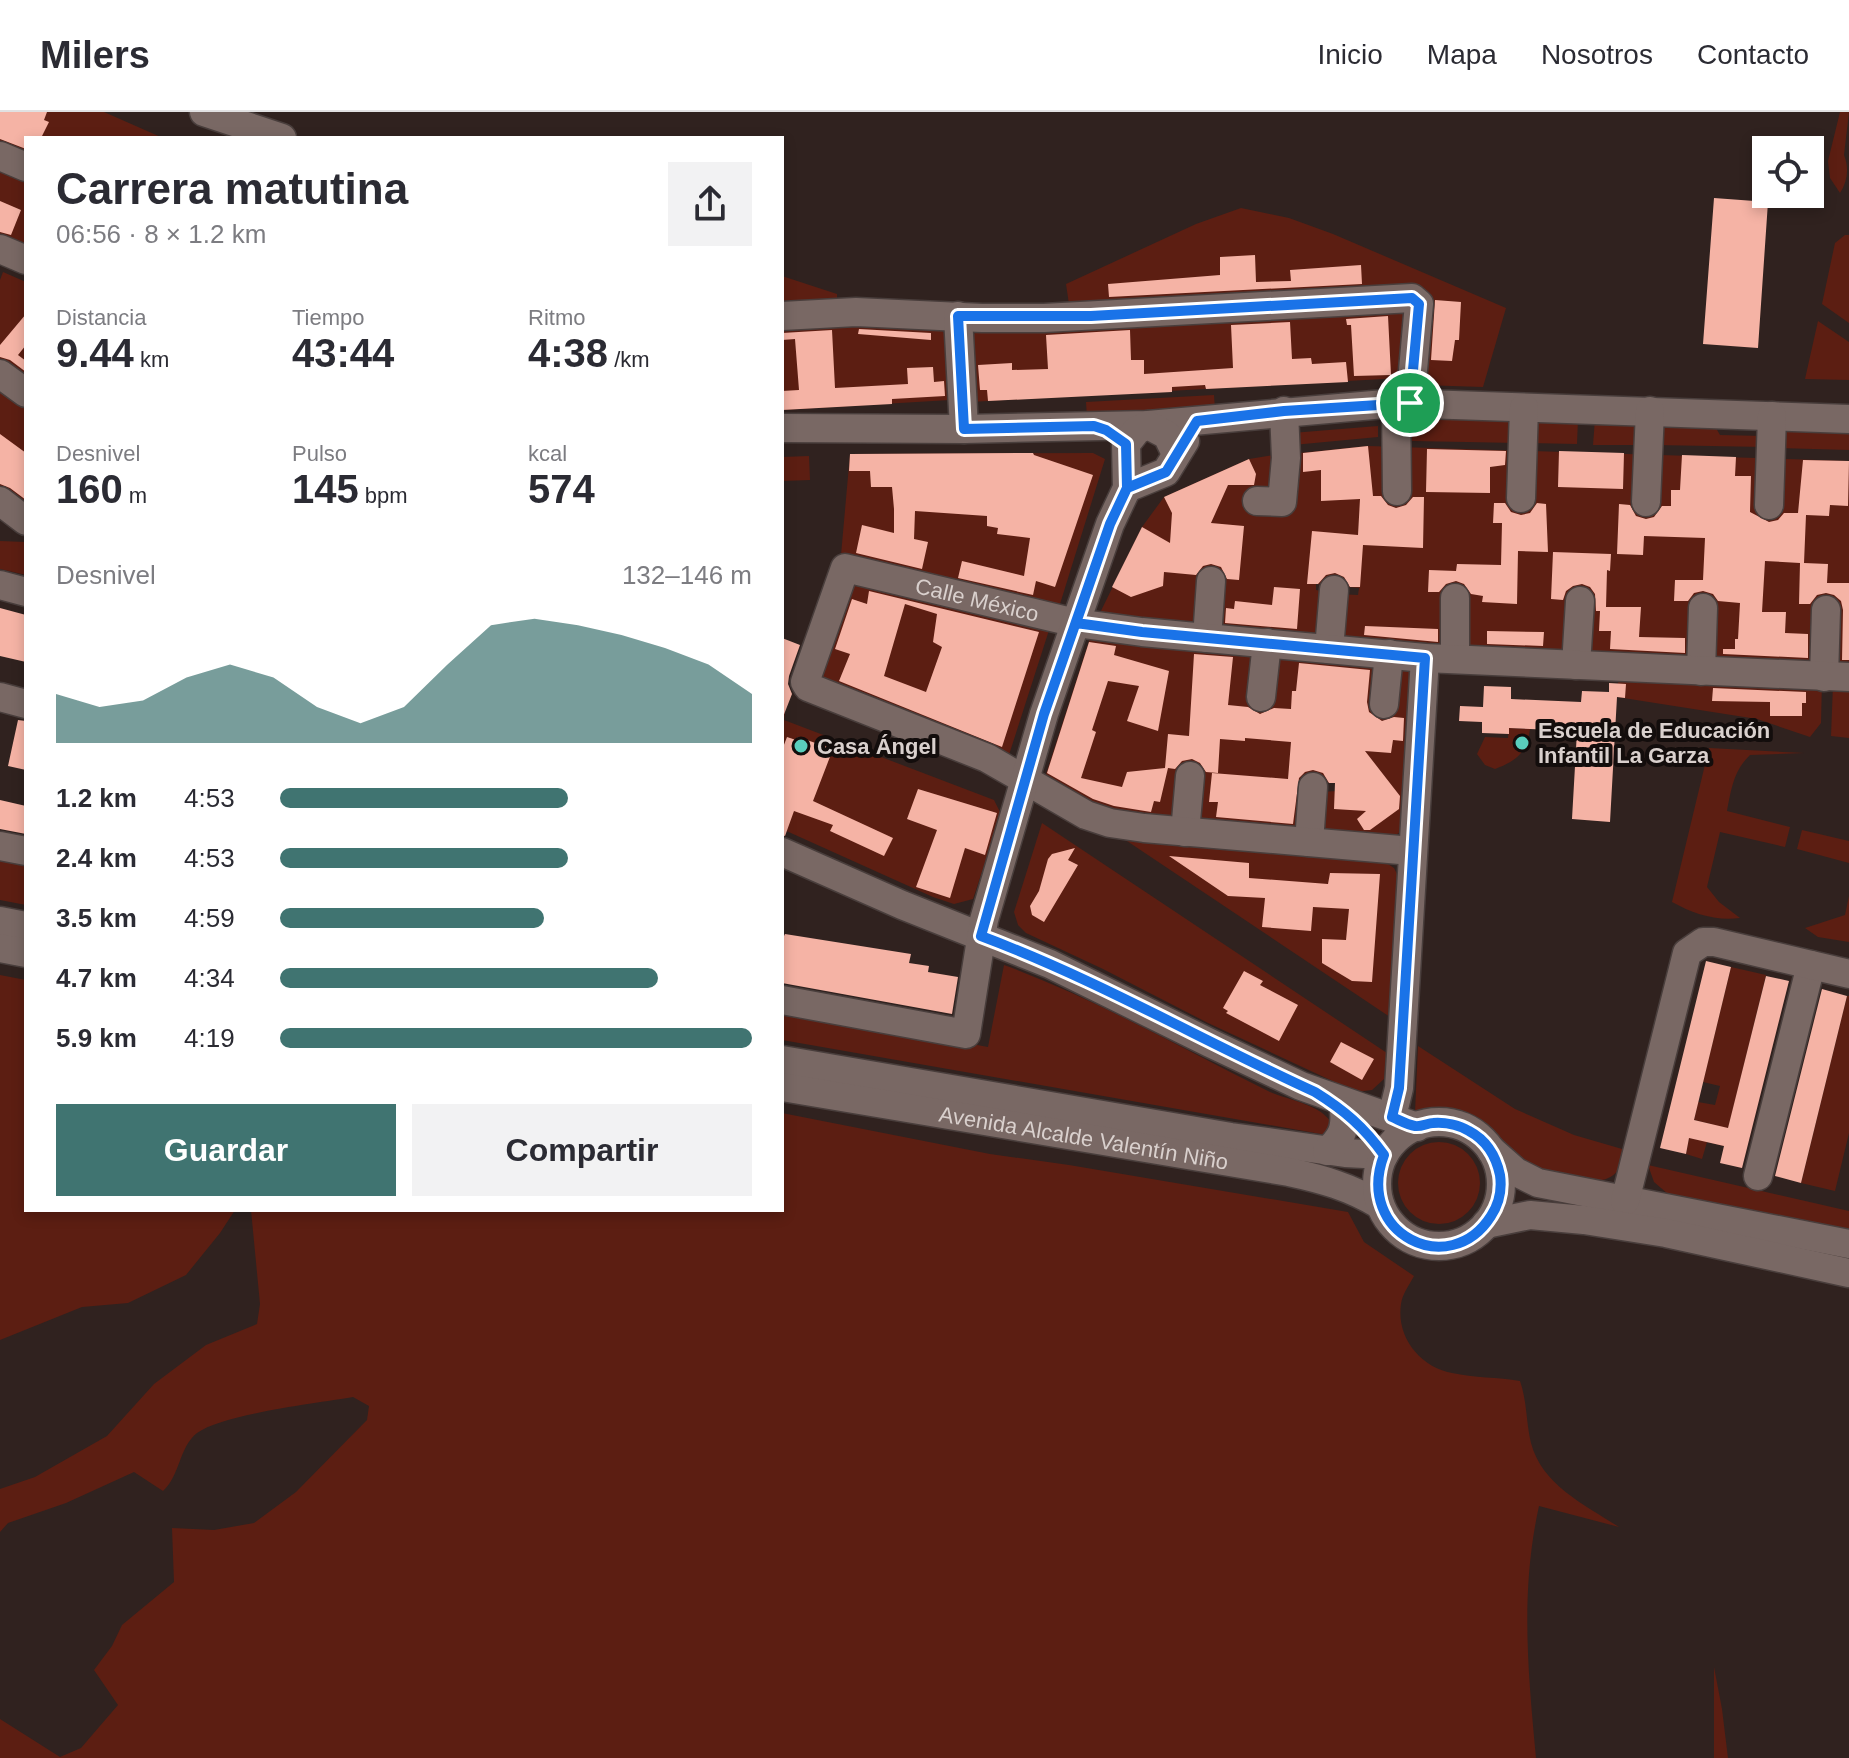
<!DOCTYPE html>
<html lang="es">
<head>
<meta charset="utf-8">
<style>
	:root { --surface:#fff; --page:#f2f2f3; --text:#2b2b33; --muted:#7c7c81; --line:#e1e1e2; --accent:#407471 }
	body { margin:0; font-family:Helvetica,sans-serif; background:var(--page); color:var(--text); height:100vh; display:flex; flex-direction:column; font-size:30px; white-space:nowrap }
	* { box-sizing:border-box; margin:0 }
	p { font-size:26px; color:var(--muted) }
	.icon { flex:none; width:44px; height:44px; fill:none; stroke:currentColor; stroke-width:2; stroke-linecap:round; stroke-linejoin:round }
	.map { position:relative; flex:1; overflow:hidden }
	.side { position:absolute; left:24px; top:24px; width:760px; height:1076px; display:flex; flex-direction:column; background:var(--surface); border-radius:0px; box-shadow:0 4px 12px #0003 }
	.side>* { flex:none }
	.controls { position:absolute; left:1752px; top:24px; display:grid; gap:16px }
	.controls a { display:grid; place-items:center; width:72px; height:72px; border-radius:0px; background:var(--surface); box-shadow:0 4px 12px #0003; font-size:40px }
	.pin { position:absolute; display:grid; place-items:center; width:68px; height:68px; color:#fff; margin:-34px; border:4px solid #fff; border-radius:50%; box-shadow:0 2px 8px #0007 }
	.round { display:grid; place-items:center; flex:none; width:84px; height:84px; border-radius:0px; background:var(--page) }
	.head { display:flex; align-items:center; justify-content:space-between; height:136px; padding:0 32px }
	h1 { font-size:44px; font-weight:800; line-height:60px }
	.stats { display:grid; grid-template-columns:repeat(3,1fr); gap:12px; height:136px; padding:8px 32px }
	.stats div { display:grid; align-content:center }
	.stats b { font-size:40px; font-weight:800 }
	.stats small { font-size:22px; font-weight:400 }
	.stats p { font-size:22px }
	.chart { height:224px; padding:16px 32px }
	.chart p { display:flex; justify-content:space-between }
	.chart svg { width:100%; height:144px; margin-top:8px; fill:var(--accent); opacity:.7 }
	.primary-button { display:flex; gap:16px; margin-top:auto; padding:16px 32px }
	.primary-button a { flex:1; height:92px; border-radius:0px; background:var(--accent); color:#fff; font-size:32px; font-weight:800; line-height:92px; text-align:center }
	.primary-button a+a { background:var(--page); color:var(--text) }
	ul { padding:0 32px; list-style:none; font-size:26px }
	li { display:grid; grid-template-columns:128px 96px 1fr; align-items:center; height:60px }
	li i { height:20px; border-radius:10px; background:var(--accent) }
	header { display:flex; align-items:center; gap:48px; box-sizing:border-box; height:112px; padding:0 40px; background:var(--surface); border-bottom:2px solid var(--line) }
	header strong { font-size:38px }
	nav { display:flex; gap:44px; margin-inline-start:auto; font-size:28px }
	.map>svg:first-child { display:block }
	.green { fill:#5c1e12 }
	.building { fill:#f5b3a5; fill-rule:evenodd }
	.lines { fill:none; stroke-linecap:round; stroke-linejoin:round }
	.minor-casing { stroke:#493e3c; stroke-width:31 }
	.minor { stroke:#796864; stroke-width:28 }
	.route-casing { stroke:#fff; stroke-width:16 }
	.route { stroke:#1a73e8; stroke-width:10 }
	.poi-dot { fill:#5acebd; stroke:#130d0c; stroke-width:3 }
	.labels { text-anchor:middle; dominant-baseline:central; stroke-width:8; stroke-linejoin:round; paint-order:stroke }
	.street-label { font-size:22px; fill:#d9d0cd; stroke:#130d0c }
	.poi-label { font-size:22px; font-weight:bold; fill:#d9d0cd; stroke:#130d0c; text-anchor:start }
</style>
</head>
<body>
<header>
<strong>Milers</strong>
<nav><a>Inicio</a><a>Mapa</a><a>Nosotros</a><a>Contacto</a></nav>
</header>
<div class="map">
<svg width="1849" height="1646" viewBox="0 0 1849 1646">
	<rect width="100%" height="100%" fill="#30221f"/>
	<!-- green -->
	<path class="green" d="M0 0H104L163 26H26V50L0 38Z
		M1840 0H1849L1844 43C1849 55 1848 69 1840 81L1830 66 1828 49Z
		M0 51 26 62V138L0 127Z
		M1241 96 1289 106 1333 122 1506 196 1483 275 1421 273 1428 180 1070 199 1066 172 1196 112Z
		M1845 123H1849V211L1822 192 1835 131Z
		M3 160 26 170V273L0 253V168Z
		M782 164 837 182V194L782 198Z
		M1408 197 1402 266 970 290 969 229 977 218Z
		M1818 209 1849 230V268L1805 267Z
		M782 213 938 214 948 226 950 288 782 298Z
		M0 268 26 288V388L10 386 0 379Z
		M1214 283 1215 298 1087 306 1086 290Z
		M1412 302 1516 305 1519 331 1412 329Z
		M1532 305 1578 307 1577 332 1529 331Z
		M1595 307 1636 309 1642 333H1593Z
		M1661 309 1713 311 1720 323 1763 324 1766 335 1655 333Z
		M1780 313 1849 315V338L1775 336Z
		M1378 314V325L1293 333 1292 321Z
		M1368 334 1849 349V552L1451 537 1333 529 1337 482 1358 483 1359 476 1316 472V478L1326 480V528L1098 505 1142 415 1164 385 1249 347 1280 342V394L1289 342Z
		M1093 341 1105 347 1060 492 841 443 850 342Z
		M809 344 810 368 782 369V345Z
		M0 429 26 430V463L0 457Z
		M854 468 1051 512 1008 646 817 566Z
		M1091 523 1391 551 1414 560 1402 718 1394 725 1314 721 1318 680 1338 679 1339 671 1288 668V676L1303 678 1304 722 1182 710 1090 695 1049 673 1046 662Z
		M1619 560 1822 568 1821 611 1810 625 1757 607 1617 585Z
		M1833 572H1849V626L1831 624Z
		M782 600 785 601 784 608 994 688 1001 702 973 787 954 792 933 785 782 717Z
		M1509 616 1530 617C1527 641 1516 649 1495 657L1485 653 1477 642 1485 625 1508 626Z
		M1709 636 1804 641 1750 643C1734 658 1731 677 1727 699L1790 715 1785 735 1720 720 1707 775 1719 790 1740 806C1715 809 1694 802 1672 790Z
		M1042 711 1387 941 1384 967 1372 978 1356 980 1208 911 1103 857 1026 821 1018 813 1014 800Z
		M1802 718 1849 729V751L1797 737Z
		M1124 727 1382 748 1394 756 1399 766 1390 905Z
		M0 742 26 748V793L0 788Z
		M1849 784V830L1818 825 1805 816 1845 803Z
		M1004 853C1096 887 1181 936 1268 979 1287 988 1322 992 1332 1012L1327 1022H1321L782 928V897L988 935Z
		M1731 855 1766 863 1724 1034 1707 1030 1702 1047 1686 1042 1689 1026 1707 1029 1711 1012 1694 1008 1698 990 1715 993 1720 974 1703 970Z
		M0 863 26 868V1098H235L220 1121 186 1163 128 1191 82 1195 0 1228Z
		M1847 884H1849V1021L1835 1079 1801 1071Z
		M1418 934 1515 997 1574 1023 1629 1039C1614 1076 1598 1070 1564 1064 1555 1063 1542 1063 1534 1059 1518 1053 1509 1036 1499 1024 1479 998 1445 992 1415 1001Z
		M782 1001 990 1042 1069 1053 1348 1100 1364 1130 1414 1164C1409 1173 1402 1183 1401 1192 1396 1225 1420 1255 1452 1261 1474 1266 1498 1265 1520 1269 1527 1289 1526 1310 1531 1331 1542 1373 1585 1393 1619 1415L1539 1394C1520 1480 1528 1559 1536 1646H0V1607L60 1645 81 1636 118 1593 94 1558 112 1534 122 1513 174 1470 172 1416 214 1418 254 1411 296 1380 367 1308 369 1294 353 1285C318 1291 223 1302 197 1321 179 1335 180 1364 163 1379L134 1360 66 1391 8 1411 0 1420V1377L35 1365 107 1324 154 1272 206 1233 257 1212 260 1192 251 1098H782Z
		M1398 1071a41 41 0 1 1 82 0a41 41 0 1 1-82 0Z
		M1648 1053 1849 1099V1117L1668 1082 1654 1070Z
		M1714 1555 1722 1597 1728 1646H1714Z"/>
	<!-- building -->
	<path class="building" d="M0 0H47L44 8 49 10 41 26H26V37L0 27Z
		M1714 86 1768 90 1758 236 1703 232Z
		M0 89 21 98 11 123 0 120Z
		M1255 143 1256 170 1291 169 1290 158 1361 153 1362 172 1109 185 1108 172 1220 163V145Z
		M1435 188 1461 190 1459 228H1455L1452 249 1431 248Z
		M26 202V233L18 243 26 249V260L10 248 0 245V233Z
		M1388 204 1391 263 1354 264 1351 213H1347L1346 207Z
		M1290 210 1292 247 1311 246 1312 252 1346 250 1348 270 1206 277 1205 273 1172 275V280L988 289 987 278H980L978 253 1012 251V258L1048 257 1046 223 1130 218 1131 248H1144V262L1233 256 1231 213Z
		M859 217 931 221V228L858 222Z
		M832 218 835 276 908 272 907 256 933 255 934 270 944 269 945 284 892 287V292L782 298V279L799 278 795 227 782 228V221Z
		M0 322 26 341V388L10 376 0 372Z
		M1368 334 1373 384H1381L1388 393 1396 396 1406 393 1413 385H1424L1423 436 1363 433 1360 475H1350L1344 465 1335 461 1326 463 1318 472H1307L1312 419 1358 423 1360 387 1321 389V358L1303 360V341Z
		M1427 337 1506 339 1505 353 1490 355V381L1426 380Z
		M1559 339 1624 341 1623 377 1558 375Z
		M1033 341 1034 343 1093 363 1055 475 1036 469 1033 483 958 466 962 449 1024 464 1030 426 997 422 998 416 987 414V404L915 399 914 427 928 430 922 457 856 441 862 413 894 421V397L892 375H871L870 359H849L850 342Z
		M1682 343 1736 345 1735 364H1751L1750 400 1769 410 1778 408 1784 401H1798L1803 348 1849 349 1848 394 1830 393 1829 404 1806 403 1804 451 1828 452 1827 471H1849V548H1842L1843 498 1841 489 1834 483 1826 481 1817 483 1810 492H1799L1800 451 1765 449 1762 500H1786L1785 521 1808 522V546L1723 542V537H1735V527H1738L1740 491 1718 489 1713 482 1703 479 1694 481 1688 489H1674L1675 468H1703L1705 426 1644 424 1643 443 1617 442 1619 392 1630 393 1636 404 1646 407 1654 405 1662 394H1671V378H1680Z
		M1249 347 1256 362 1254 373H1228L1211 411 1244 414 1239 468 1227 467 1221 455 1211 452 1203 454 1196 463 1164 460 1163 474 1131 485 1112 475 1142 415 1170 431 1172 401 1164 385Z
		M1494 391H1505L1511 400 1521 403 1530 401 1537 391 1546 392 1548 440 1518 439 1517 492 1482 490 1483 484 1471 482 1464 472 1456 469 1446 472 1439 480H1428L1429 458 1456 459 1457 452 1501 453 1502 411H1493Z
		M1553 440 1611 442 1610 459 1607 458 1606 495H1641L1639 525 1685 526V541L1610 537 1611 519H1599L1600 499H1596L1595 482 1590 475 1582 472 1573 474 1566 479 1563 488 1551 487Z
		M1274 475 1300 477 1297 517 1225 511 1226 496 1234 497 1235 489 1272 493Z
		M869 479 1039 520 1002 635 839 569 850 542 835 537 852 487 867 492ZM905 492 937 502 933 530 942 535 926 580 884 564Z
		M0 496 26 503V550L0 544Z
		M1365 514 1438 517V530L1364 523Z
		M1487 519 1544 520 1543 534 1487 532Z
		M782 526 800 533 789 564 788 572 792 582 783 605Z
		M1089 530 1116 534 1114 543 1169 559 1158 619 1127 609 1139 574 1108 569 1092 618 1096 620 1081 666 1122 675 1127 660 1165 656 1168 622 1189 624 1194 542 1233 545 1228 593 1248 595 1260 602 1274 596 1291 597 1292 579H1296L1299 551 1370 558 1367 590 1369 600 1382 609 1394 605 1404 606 1403 629 1393 628 1391 641 1365 639 1400 684 1399 697 1370 718H1364L1357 707 1366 699 1334 697 1335 671H1329L1323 661 1313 658 1305 660 1299 666 1293 712 1216 705 1218 690H1209L1212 661 1288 667 1291 630 1245 626V629L1220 627 1218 661 1206 660 1200 651 1192 647 1182 649 1175 657 1168 656 1160 690 1154 689 1151 700 1114 694 1093 687 1047 661Z
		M1609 571 1626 572 1625 586 1617 585 1610 710 1572 707 1577 619 1509 616V622L1482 621V610L1459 609 1460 594 1483 595 1484 574 1511 575V587L1581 590 1582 579 1609 580Z
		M1713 576 1806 580V591H1802V604H1770V590L1712 589Z
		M18 608 26 609V658L8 654Z
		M787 625 796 628 798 625 833 637 813 689 893 726 884 744 830 719 833 713 794 699 785 724 782 723V638Z
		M918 677 997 701 985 743 965 736 950 786 916 775 937 718 907 707Z
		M0 688 26 694V722L0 717Z
		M1075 736 1068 748 1078 753 1044 810 1032 803 1030 794 1039 779 1048 747 1052 742Z
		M1169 744 1249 751V766L1328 772 1330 761 1380 762 1372 870 1352 869 1322 851V827L1346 828 1349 797 1313 795 1311 819 1262 815 1265 786 1228 784Z
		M785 822 911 842 909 851 929 854 928 860 958 865 952 902 782 871V828Z
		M1706 849 1731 855 1694 1008 1728 1016 1766 864 1789 869 1742 1056 1720 1051 1724 1034 1689 1026 1686 1042 1660 1036Z
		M1244 859 1263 869 1260 873 1298 893 1279 929 1226 901 1228 899 1223 896Z
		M1822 877 1847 884 1801 1071 1775 1064Z
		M1341 930 1374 947 1362 968 1330 950Z"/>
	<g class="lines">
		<!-- minor casing -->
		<g class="minor-casing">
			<g id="minor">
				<path d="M204 0 282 26"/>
				<path d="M0 44 26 55"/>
				<path d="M0 137 26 148"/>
				<path d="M782 204 856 200 982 206H1044L1412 186 1419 192 1410 291"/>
				<path d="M958 204 964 317"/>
				<path d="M0 262 26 281"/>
				<path d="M1396 291 1397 379"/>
				<path d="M782 316 964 317 1148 313 1396 291 1849 307"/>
				<path d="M1127 376 1166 360 1185 329"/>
				<path d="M1521 386 1524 296"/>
				<path d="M0 389 26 409"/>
				<path d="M1257 389 1282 390 1286 346 1284 299"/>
				<path d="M1646 390 1650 299"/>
				<path d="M1769 393 1772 304"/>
				<path d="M0 473 26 480"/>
				<path d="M1207 526 1211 469"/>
				<path d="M1329 537 1334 478"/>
				<path d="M1455 547V486"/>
				<path d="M1576 553 1580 489"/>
				<path d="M1701 559 1703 496"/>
				<path d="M1824 565 1826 498"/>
				<path d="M0 585 26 592"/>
				<path d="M1261 585 1267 531"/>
				<path d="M1384 592 1389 542"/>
				<path d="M1185 720 1190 664"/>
				<path d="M1309 730 1313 675"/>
				<path d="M0 734 26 739"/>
				<path id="s1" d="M1412 739 1144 716 1110 711 1086 703 987 646 808 575 805 570 845 456 1076 511 1142 520 1425 546 1849 565"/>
				<path d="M782 740 902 793 1050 852 1210 931 1301 974 1417 1015"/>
				<path d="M0 809 26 814"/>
				<path d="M0 836 26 841"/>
				<path d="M782 888 966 922 984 808 1044 602 1110 412 1127 376 1126 332 1137 318 1148 313 1167 323 1176 342"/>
				<path d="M782 948 1231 1025 1345 1041 1384 1043"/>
				<path id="s2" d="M782 975 1289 1060C1322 1067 1350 1075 1380 1093"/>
				<path d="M1392 1005 1399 976 1425 546"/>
				<circle cx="1439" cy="1072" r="62"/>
				<path d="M1491 1038 1516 1060 1538 1071 1849 1132"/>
				<path d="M1327 1039C1341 1027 1346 1017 1344 999"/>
				<path d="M1758 1064 1811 853"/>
				<path d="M1625 1089 1687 841 1703 830H1714L1849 862"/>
				<path d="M1486 1112 1530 1103 1584 1108 1666 1121 1849 1161"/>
			</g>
		</g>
		<!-- minor -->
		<use href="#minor" class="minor"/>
	</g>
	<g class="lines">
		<!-- route casing -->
		<g class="route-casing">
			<path id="route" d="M1410 291 1284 299 1197 309 1166 360 1127 376 1110 412 1044 602 981 824C1096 867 1203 929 1315 980 1344 998 1364 1015 1384 1043 1354 1122 1450 1169 1491 1104 1499 1092 1502 1077 1500 1063 1496 1044 1486 1028 1469 1019 1459 1013 1445 1010 1433 1011 1428 1011 1421 1015 1415 1014 1408 1013 1399 1008 1392 1005L1399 976 1425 546 1142 520 1076 511 1110 412 1127 376 1126 332 1106 318 1094 314 964 317 958 204H1091L1412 186 1419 192 1410 291"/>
		</g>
		<!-- route -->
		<use href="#route" class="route"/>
	</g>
	<!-- markers -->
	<g class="poi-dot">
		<circle cx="1522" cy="631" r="8"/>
		<circle cx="801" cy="634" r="8"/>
	</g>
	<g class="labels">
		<!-- street labels -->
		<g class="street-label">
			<text stroke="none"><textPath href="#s1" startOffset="898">Calle México</textPath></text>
			<text stroke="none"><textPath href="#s2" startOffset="306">Avenida Alcalde Valentín Niño</textPath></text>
		</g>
		<!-- poi labels -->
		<g class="poi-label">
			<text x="1538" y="618">Escuela de Educación<tspan x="1538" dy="25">Infantil La Garza</tspan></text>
			<text x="817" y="634">Casa Ángel</text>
		</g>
	</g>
</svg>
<div class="controls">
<a><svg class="icon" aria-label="locate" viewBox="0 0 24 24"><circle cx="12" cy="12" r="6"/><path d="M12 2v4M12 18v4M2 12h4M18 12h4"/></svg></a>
</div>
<div class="pin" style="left:1410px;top:291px;background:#1e9e55"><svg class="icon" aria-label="arrive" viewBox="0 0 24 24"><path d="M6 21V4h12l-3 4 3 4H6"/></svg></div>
<section class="side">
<div class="head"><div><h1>Carrera matutina</h1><p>06:56 · 8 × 1.2 km</p></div><a class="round"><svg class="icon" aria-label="share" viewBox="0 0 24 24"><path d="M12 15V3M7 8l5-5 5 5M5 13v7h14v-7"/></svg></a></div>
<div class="stats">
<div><p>Distancia</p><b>9.44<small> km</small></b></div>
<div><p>Tiempo</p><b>43:44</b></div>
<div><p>Ritmo</p><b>4:38<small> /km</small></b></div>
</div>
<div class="stats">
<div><p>Desnivel</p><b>160<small> m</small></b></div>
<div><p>Pulso</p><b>145<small> bpm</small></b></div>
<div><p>kcal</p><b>574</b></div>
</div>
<div class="chart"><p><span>Desnivel</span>132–146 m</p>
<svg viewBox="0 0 160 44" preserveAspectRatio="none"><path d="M0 44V29L10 33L20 31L30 24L40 20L50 24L60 33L70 38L80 33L90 20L100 8L110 6L120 8L130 11L140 15L150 20L160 29V44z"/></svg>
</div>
<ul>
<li><b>1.2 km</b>4:53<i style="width:61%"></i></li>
<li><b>2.4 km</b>4:53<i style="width:61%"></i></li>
<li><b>3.5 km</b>4:59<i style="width:56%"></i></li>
<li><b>4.7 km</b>4:34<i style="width:80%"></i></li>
<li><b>5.9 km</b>4:19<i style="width:100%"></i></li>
</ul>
<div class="primary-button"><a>Guardar</a><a>Compartir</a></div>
</section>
</div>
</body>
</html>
